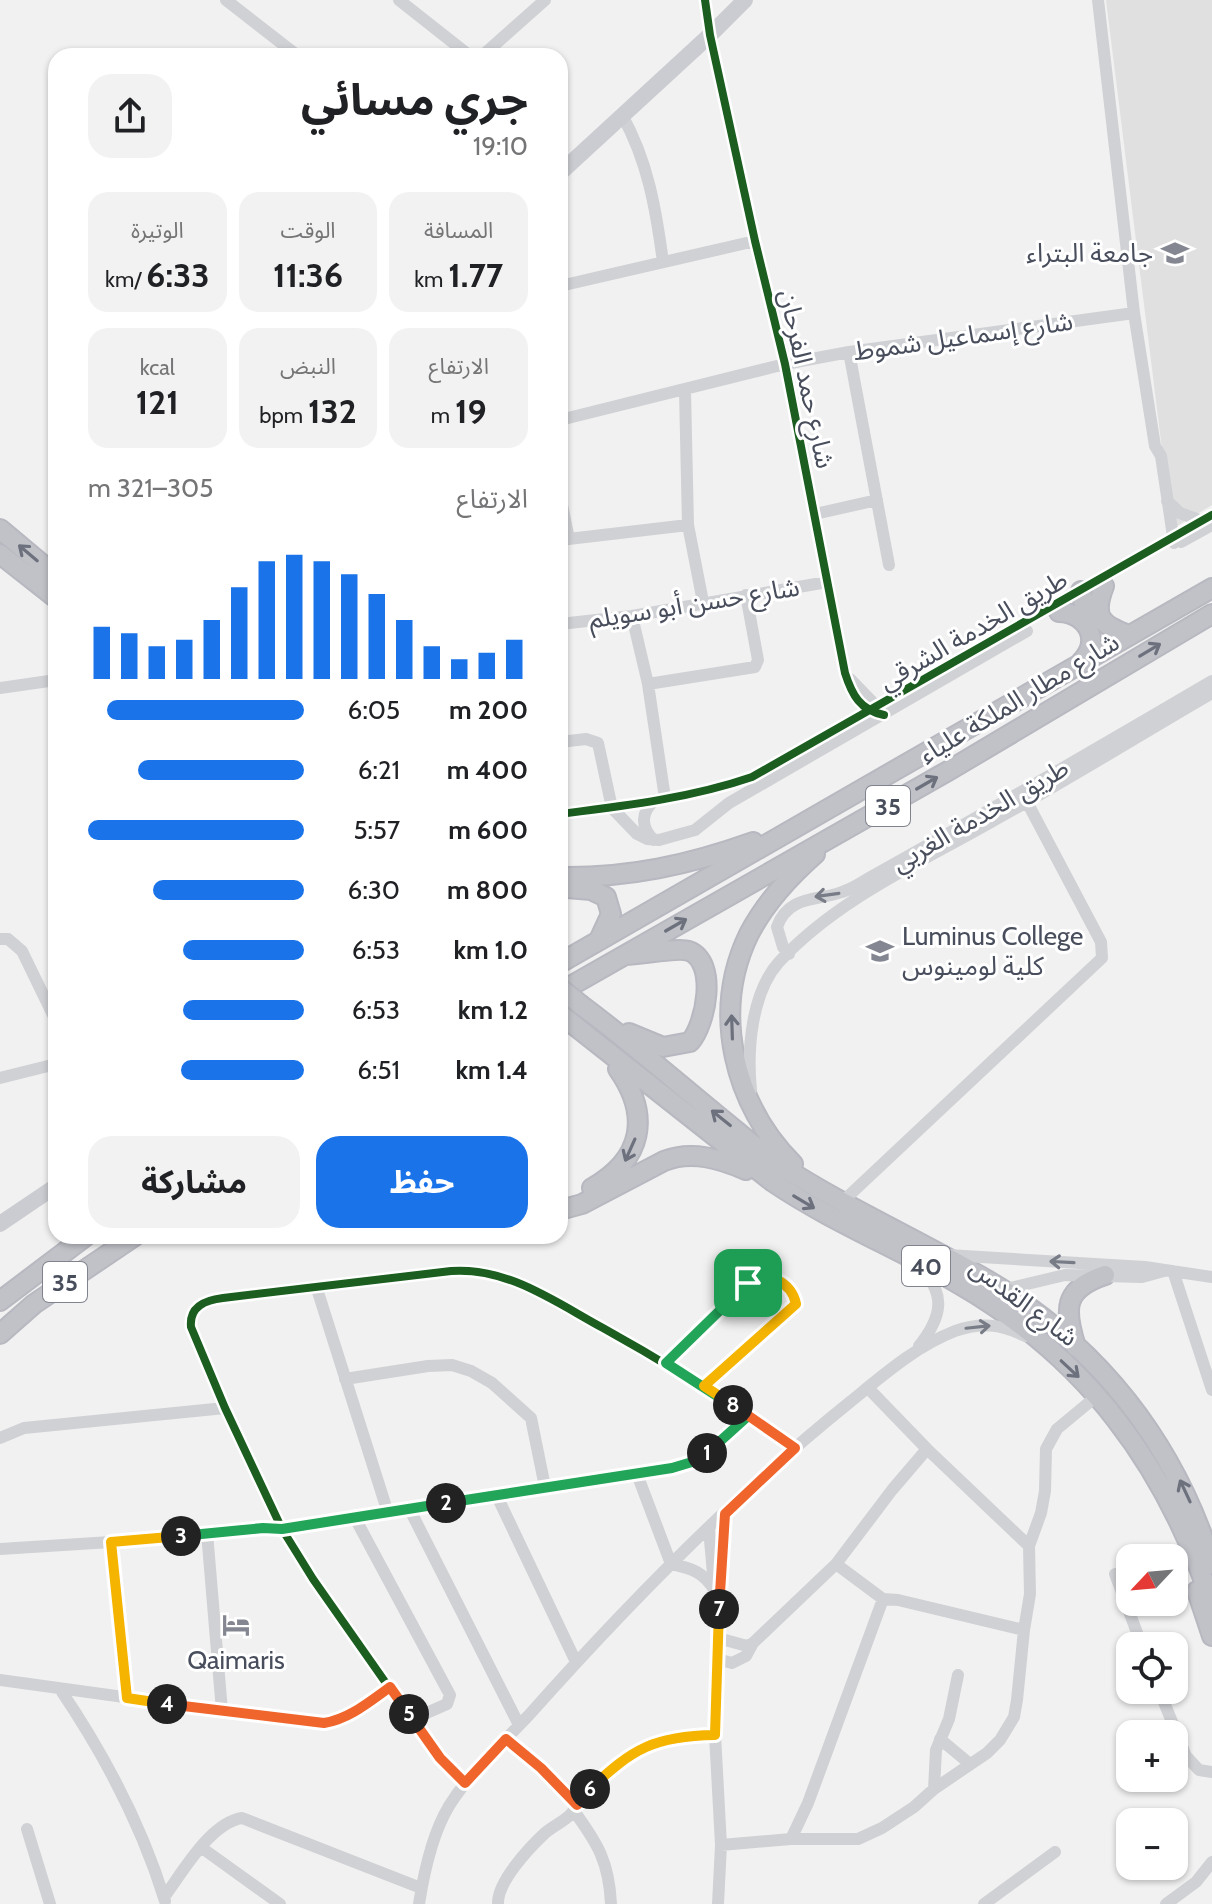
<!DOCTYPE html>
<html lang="ar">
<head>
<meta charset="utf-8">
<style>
	:root { --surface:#fff; --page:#f2f2f2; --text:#202124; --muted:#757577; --accent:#1a73e8 }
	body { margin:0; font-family:Cabin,"Noto Sans Arabic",sans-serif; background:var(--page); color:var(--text); direction:rtl; height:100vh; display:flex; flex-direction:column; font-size:30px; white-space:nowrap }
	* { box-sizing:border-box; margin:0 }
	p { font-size:26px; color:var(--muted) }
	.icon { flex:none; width:44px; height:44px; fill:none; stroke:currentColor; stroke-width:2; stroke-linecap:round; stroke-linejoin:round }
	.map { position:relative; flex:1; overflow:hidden; direction:ltr }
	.details { position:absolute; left:48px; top:48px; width:520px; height:1196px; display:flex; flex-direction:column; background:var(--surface); border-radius:24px; box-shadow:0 2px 6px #0004; direction:rtl }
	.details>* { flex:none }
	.needle { width:52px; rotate:244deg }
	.controls { position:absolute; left:1116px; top:1544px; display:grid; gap:16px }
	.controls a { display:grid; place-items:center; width:72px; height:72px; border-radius:16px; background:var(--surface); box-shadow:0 2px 6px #0004; font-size:40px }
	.pin { position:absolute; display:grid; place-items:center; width:68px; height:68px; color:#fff; margin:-34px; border-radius:16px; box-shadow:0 4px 12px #0006 }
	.km { position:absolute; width:40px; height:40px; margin:-20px; border-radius:50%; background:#222; color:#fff; font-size:22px; line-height:40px; text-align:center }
	.round { display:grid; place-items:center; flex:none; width:84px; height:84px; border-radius:24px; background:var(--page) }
	.headline { display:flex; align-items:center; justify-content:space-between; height:136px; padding:0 40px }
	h1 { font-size:44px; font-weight:700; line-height:60px }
	.stats { display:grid; grid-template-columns:repeat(3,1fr); gap:12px; height:136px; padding:8px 40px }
	.stats div { display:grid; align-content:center; border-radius:20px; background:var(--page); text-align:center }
	.stats b { font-size:34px; font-weight:700 }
	.stats small { font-size:22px; font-weight:400 }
	.stats p { font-size:22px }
	.chart { height:224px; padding:16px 40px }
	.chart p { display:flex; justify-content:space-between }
	.chart svg { width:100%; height:144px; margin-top:8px; stroke:var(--accent); stroke-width:6 }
	.primary-button { display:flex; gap:16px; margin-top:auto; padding:16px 40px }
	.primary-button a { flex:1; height:92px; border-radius:24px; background:var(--accent); color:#fff; font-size:32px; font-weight:700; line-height:92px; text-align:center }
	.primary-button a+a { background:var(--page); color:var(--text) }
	ul { padding:0 40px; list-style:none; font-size:26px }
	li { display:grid; grid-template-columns:128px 96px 1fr; align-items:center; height:60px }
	li i { height:20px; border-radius:10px; background:var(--accent) }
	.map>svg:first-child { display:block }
	.education { fill:#e0e0e1 }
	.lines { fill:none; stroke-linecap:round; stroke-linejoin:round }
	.highway-casing { stroke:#b7b8c0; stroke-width:22 }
	.minor { stroke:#cfd1d4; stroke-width:12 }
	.major { stroke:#caccd1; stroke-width:16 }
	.highway { stroke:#c0c2c8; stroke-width:18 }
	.highway-bridge-casing { stroke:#b7b8c0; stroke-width:22; stroke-linecap:butt }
	.highway-bridge { stroke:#c0c2c8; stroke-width:18 }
	.cycleway-casing { stroke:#fff; stroke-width:13 }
	.cycleway { stroke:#1b5e20; stroke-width:8 }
	.oneway { stroke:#6d717d }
	.oneway2 { stroke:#787c87 }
	.split-1-casing { stroke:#fff; stroke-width:16 }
	.split-2-casing { stroke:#fff; stroke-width:16 }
	.split-3-casing { stroke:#fff; stroke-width:16 }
	.split-4-casing { stroke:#fff; stroke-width:16 }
	.split-5-casing { stroke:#fff; stroke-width:16 }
	.split-6-casing { stroke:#fff; stroke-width:16 }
	.split-7-casing { stroke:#fff; stroke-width:16 }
	.split-8-casing { stroke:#fff; stroke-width:16 }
	.split-9-casing { stroke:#fff; stroke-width:16 }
	.split-1 { stroke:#22a559; stroke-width:10 }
	.split-2 { stroke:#22a559; stroke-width:10 }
	.split-3 { stroke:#22a559; stroke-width:10 }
	.split-4 { stroke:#f5b400; stroke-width:10 }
	.split-5 { stroke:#f0652b; stroke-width:10 }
	.split-6 { stroke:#f0652b; stroke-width:10 }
	.split-7 { stroke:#f5b400; stroke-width:10 }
	.split-8 { stroke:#f0652b; stroke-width:10 }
	.split-9 { stroke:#f5b400; stroke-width:10 }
	.labels { text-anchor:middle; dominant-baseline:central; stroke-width:6; stroke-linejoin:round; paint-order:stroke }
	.shield { fill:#fff; stroke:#80838e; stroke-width:2 }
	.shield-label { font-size:24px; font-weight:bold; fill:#494e5d }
	.poi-label { font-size:26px; fill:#494e5d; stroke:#fff; text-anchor:end }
	.street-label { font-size:26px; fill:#494e5d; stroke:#fff }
</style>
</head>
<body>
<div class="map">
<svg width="1212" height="1904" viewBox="0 0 1212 1904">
	<rect width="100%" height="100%" fill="#f2f1f1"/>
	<!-- education -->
	<path class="education" d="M1106 0H1212V505L1172 529Z"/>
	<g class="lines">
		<!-- highway casing -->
		<g class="highway-casing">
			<path id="highway" d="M0 529 56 576
				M0 554 56 598
				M1104 586C1092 617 1101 625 1129 635
				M1081 591 1089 627
				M1059 612C1088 613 1102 641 1081 662
				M560 877C628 878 689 865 753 842
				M567 888 591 890 606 897 611 914 599 940
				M626 955C641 955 678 947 689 951 718 962 706 1024 690 1042L663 1047 629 1033
				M560 963 1212 588
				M560 992 948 771 1212 614
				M581 1005C628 1040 673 1079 718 1116 738 1132 758 1150 780 1165 846 1208 919 1240 987 1280 1098 1345 1174 1442 1212 1564
				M560 1014 773 1182C832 1222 898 1248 959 1284 1087 1358 1166 1465 1212 1604
				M793 1164C734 1105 711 1012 749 934 765 903 789 877 815 854
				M592 1188C643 1159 651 1116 618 1069
				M560 1210 582 1204 664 1161C692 1150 720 1159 746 1170
				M0 1301 86 1236
				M0 1334 34 1304 135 1236
				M1076 1347C1064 1309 1063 1289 1105 1275
				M1197 1591 1212 1636"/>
		</g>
		<!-- minor -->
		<path class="minor" d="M226 0 298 56
			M399 0 470 56
			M705 0 710 35 755 241 785 364 845 673C852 695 860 710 884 715
			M1098 0 1134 313 1155 446 1161 456 1174 543
			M482 56 545 0
			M622 115C648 161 656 210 663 262
			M560 286 755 241
			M849 352 889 565
			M685 391 688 525
			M560 420 785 364 849 352 1134 313
			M560 495 569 539
			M1167 501 1180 513 1202 521
			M815 514 877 500
			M560 540 688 525 703 602
			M1181 542 1212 525
			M632 616 648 684 665 798
			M560 624 632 616 827 582
			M850 679 882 712
			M648 684 755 667 758 660 746 595
			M0 688 56 680
			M560 742 586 739 598 743 612 808
			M612 808 637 834 647 839 659 840 695 830 729 803 1027 631
			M560 814C624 806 691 798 752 777L1212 515
			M654 840C640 827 641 812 655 800
			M0 939H8L22 951 56 1021
			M789 954 783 947 777 927C788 895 818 901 842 892 852 889 861 883 869 878 984 814 1098 748 1212 681
			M0 1078 56 1064
			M751 1090C747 1051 751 993 779 962 836 900 919 863 991 822 1066 781 1138 736 1212 693
			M841 1203 1102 958 1101 942 1027 802
			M948 1255 1145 1267 1212 1277
			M917 1265C948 1293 942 1317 919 1346
			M1173 1271 1212 1390
			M317 1289 388 1513
			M1002 1290 1065 1275 1142 1277 1164 1271
			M666 1363 753 1279 767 1276C781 1283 798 1290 795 1307L704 1386
			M345 1379 428 1366 452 1365 471 1371 492 1383 531 1418 545 1487 682 1466 702 1456 748 1416
			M868 1388 927 1449 1029 1546
			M0 1438 24 1428 225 1408
			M637 1474 671 1564C691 1568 704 1572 715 1591
			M496 1494 576 1662
			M410 1510 519 1725
			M355 1518 450 1695 447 1704 413 1719
			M709 1529 714 1585
			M207 1533 222 1711
			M111 1542 127 1698
			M0 1549 111 1542 263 1528 282 1529 545 1487
			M836 1564 883 1599 898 1600 1024 1630
			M1115 1574 1142 1646
			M718 1638 747 1646 753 1643
			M717 1659 732 1663 746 1656 753 1643 836 1564 892 1490 927 1449
			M0 1680 312 1723 337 1721 390 1687
			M60 1689C104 1754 142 1826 165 1901
			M1159 1690 1186 1756 1199 1770 1212 1772
			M506 1739 541 1768 577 1805
			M940 1739 970 1764
			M465 1783 428 1743 313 1579 282 1529 225 1408 191 1327C189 1306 206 1300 223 1298L451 1271C508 1267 555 1302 603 1328 670 1365 733 1405 795 1448
			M934 1789 936 1750 949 1719 958 1675
			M574 1811C598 1844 609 1862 611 1904
			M27 1829 50 1904
			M791 1839 808 1803 883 1599
			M721 1845 791 1839H858L882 1828 914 1807 934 1789 987 1753 1000 1740 1014 1717 1017 1700 1024 1630 1030 1594 1029 1546 1041 1513 1045 1491 1046 1449 1057 1429 1098 1395
			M202 1848 280 1904
			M164 1897C183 1872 210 1823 242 1818L421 1888
			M419 1904C424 1872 432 1834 449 1806 470 1772 502 1744 529 1715 627 1605 734 1495 850 1402 882 1376 916 1346 955 1331 980 1322 1001 1324 1025 1336
			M498 1904C497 1882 529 1848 545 1833 553 1826 563 1822 570 1815 576 1809 580 1801 585 1795 599 1776 621 1758 642 1747 664 1736 691 1735 715 1735
			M718 1904 721 1845 715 1735 721 1549 725 1514
			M984 1904 1055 1852
			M1166 1904 1196 1882 1212 1862"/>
		<!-- major -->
		<path class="major" d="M560 173 710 35 745 0
			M0 1224 56 1186"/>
		<!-- highway -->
		<use href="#highway" class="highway"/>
		<!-- highway-bridge casing -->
		<g class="highway-bridge-casing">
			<path id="highway-bridge" d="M560 988 581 1005"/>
		</g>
		<!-- highway-bridge -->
		<use href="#highway-bridge" class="highway-bridge"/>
		<!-- cycleway casing -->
		<g class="cycleway-casing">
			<path id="cycleway" d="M705 0 710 35 755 241 785 364 845 673C852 695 860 710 884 715
				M560 814C624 806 691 798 752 777L1212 515
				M465 1783 428 1743 313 1579 282 1529 225 1408 191 1327C189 1306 206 1300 223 1298L451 1271C508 1267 555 1302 603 1328 670 1365 733 1405 795 1448"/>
		</g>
		<!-- cycleway -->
		<use href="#cycleway" class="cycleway"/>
	</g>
	<!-- one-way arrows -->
	<defs><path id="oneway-shaft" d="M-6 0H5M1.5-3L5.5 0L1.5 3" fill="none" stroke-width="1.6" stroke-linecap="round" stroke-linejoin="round" transform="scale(2)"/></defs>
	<g class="oneway">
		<use href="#oneway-shaft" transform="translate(28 553) rotate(-140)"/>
		<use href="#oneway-shaft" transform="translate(1150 650) rotate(-31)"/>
		<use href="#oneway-shaft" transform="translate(927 783) rotate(-30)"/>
		<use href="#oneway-shaft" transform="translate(676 925) rotate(-30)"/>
		<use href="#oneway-shaft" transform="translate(732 1027) rotate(-92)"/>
		<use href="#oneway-shaft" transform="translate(721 1118) rotate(-141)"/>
		<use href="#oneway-shaft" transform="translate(630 1150) rotate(114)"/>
		<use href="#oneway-shaft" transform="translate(804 1202) rotate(31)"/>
		<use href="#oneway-shaft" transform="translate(1070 1369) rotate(43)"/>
		<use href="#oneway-shaft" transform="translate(1185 1491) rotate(-115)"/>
	</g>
	<g class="oneway2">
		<use href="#oneway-shaft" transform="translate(827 895) rotate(172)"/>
		<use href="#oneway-shaft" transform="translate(1062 1262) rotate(-177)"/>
		<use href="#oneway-shaft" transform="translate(978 1327) rotate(-6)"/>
	</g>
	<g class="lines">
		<!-- split-1 casing -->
		<g class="split-1-casing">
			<path id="split-1" d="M707 1453 748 1416 666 1363 748 1283"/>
		</g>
		<!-- split-2 casing -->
		<g class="split-2-casing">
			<path id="split-2" d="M446 1503 672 1468 692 1462 707 1453"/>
		</g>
		<!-- split-3 casing -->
		<g class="split-3-casing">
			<path id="split-3" d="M181 1536 263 1528 282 1529 446 1503"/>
		</g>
		<!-- split-4 casing -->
		<g class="split-4-casing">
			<path id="split-4" d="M167 1704 127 1698 111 1542 181 1536"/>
		</g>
		<!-- split-5 casing -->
		<g class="split-5-casing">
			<path id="split-5" d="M167 1704 324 1723C349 1719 369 1702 390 1687L409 1714"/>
		</g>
		<!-- split-6 casing -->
		<g class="split-6-casing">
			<path id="split-6" d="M409 1714 440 1758 465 1783 506 1739 541 1768 577 1805 590 1789"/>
		</g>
		<!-- split-7 casing -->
		<g class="split-7-casing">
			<path id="split-7" d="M590 1789C633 1748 655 1736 715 1735L719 1609"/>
		</g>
		<!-- split-8 casing -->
		<g class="split-8-casing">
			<path id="split-8" d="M719 1609 725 1514 795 1448 733 1405"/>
		</g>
		<!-- split-9 casing -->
		<g class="split-9-casing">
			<path id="split-9" d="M733 1405 704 1386 796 1304C792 1282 767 1270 748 1283"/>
		</g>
		<!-- split-1 -->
		<use href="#split-1" class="split-1"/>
		<!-- split-2 -->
		<use href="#split-2" class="split-2"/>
		<!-- split-3 -->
		<use href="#split-3" class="split-3"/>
		<!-- split-4 -->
		<use href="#split-4" class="split-4"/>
		<!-- split-5 -->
		<use href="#split-5" class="split-5"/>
		<!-- split-6 -->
		<use href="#split-6" class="split-6"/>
		<!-- split-7 -->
		<use href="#split-7" class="split-7"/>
		<!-- split-8 -->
		<use href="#split-8" class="split-8"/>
		<!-- split-9 -->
		<use href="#split-9" class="split-9"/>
	</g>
	<!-- icons -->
	<defs>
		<g id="university-bare" transform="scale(2.16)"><path d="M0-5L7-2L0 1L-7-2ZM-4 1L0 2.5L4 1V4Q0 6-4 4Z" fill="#848791" stroke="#fff" stroke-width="2.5" paint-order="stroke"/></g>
		<g id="hotel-bare" transform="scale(2.16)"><path d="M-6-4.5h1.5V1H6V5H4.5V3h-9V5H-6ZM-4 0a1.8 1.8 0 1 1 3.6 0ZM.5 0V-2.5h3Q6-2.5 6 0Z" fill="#848791" stroke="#fff" stroke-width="2.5" paint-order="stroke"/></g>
	</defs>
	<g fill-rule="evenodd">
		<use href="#university-bare" x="1175" y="253"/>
		<use href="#university-bare" x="880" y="951"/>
		<use href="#hotel-bare" x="236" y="1625"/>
	</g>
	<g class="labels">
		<!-- shield labels -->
		<g class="shield">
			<rect x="866" y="786" width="44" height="40" rx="6"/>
			<rect x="902" y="1246" width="48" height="40" rx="6"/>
			<rect x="43" y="1262" width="44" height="40" rx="6"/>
		</g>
		<g class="shield-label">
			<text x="888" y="806">35</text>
			<text x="926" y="1266">40</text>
			<text x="65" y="1282">35</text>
		</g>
		<!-- poi labels -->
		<g class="poi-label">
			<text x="1153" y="253">جامعة البتراء</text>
			<text x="902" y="936" text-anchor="start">Luminus College<tspan x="902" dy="30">كلية لومينوس</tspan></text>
			<text x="236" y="1660" text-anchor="middle">Qaimaris</text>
		</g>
		<!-- street labels -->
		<g class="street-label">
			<text transform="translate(963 336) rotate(-8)">شارع إسماعيل شموط</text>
			<text transform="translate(807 379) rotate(78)">شارع حمد الفرحان</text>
			<text transform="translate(694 603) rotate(-9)">شارع حسن أبو سويلم</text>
			<text transform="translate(973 630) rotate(-30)">طريق الخدمة الشرقي</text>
			<text transform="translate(1019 698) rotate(-31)">شارع مطار الملكة علياء</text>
			<text transform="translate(980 815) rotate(-30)">طريق الخدمة الغربي</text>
			<text transform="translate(1024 1302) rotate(37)">شارع القدس</text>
		</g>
	</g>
</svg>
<div class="controls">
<a><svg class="needle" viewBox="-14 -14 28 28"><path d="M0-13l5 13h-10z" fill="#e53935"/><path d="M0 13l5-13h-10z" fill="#757577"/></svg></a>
<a><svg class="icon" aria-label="locate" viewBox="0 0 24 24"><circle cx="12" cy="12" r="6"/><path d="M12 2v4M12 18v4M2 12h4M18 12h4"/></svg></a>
<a>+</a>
<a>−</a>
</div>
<div class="pin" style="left:748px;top:1283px;background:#1e9e55"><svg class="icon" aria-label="arrive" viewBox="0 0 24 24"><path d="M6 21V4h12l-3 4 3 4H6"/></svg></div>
<b class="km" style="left:707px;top:1453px">1</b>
<b class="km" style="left:446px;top:1503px">2</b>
<b class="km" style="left:181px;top:1536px">3</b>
<b class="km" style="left:167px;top:1704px">4</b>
<b class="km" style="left:409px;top:1714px">5</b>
<b class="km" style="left:590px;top:1789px">6</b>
<b class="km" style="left:719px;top:1609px">7</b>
<b class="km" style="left:733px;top:1405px">8</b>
<section class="details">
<div class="headline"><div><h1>جري مسائي</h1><p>19:10</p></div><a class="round"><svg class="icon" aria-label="share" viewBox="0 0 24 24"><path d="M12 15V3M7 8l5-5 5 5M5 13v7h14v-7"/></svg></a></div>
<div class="stats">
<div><p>المسافة</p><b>1.77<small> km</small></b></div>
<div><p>الوقت</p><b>11:36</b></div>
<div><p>الوتيرة</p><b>6:33<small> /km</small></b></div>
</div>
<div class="stats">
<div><p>الارتفاع</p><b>19<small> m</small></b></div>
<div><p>النبض</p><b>132<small> bpm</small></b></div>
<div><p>kcal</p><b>121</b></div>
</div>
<div class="chart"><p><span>الارتفاع</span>305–321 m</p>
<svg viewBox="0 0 160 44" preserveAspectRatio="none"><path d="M5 44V28M15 44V30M25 44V34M35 44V32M45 44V26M55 44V16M65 44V8M75 44V6M85 44V8M95 44V12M105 44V18M115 44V26M125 44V34M135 44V38M145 44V36M155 44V32"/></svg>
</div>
<ul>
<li><b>200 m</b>6:05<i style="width:91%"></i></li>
<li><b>400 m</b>6:21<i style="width:77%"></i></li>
<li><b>600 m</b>5:57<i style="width:100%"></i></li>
<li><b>800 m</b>6:30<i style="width:70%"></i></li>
<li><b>1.0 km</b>6:53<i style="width:56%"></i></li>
<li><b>1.2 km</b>6:53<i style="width:56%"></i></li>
<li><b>1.4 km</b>6:51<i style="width:57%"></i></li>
</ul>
<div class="primary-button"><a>حفظ</a><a>مشاركة</a></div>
</section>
</div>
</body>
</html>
